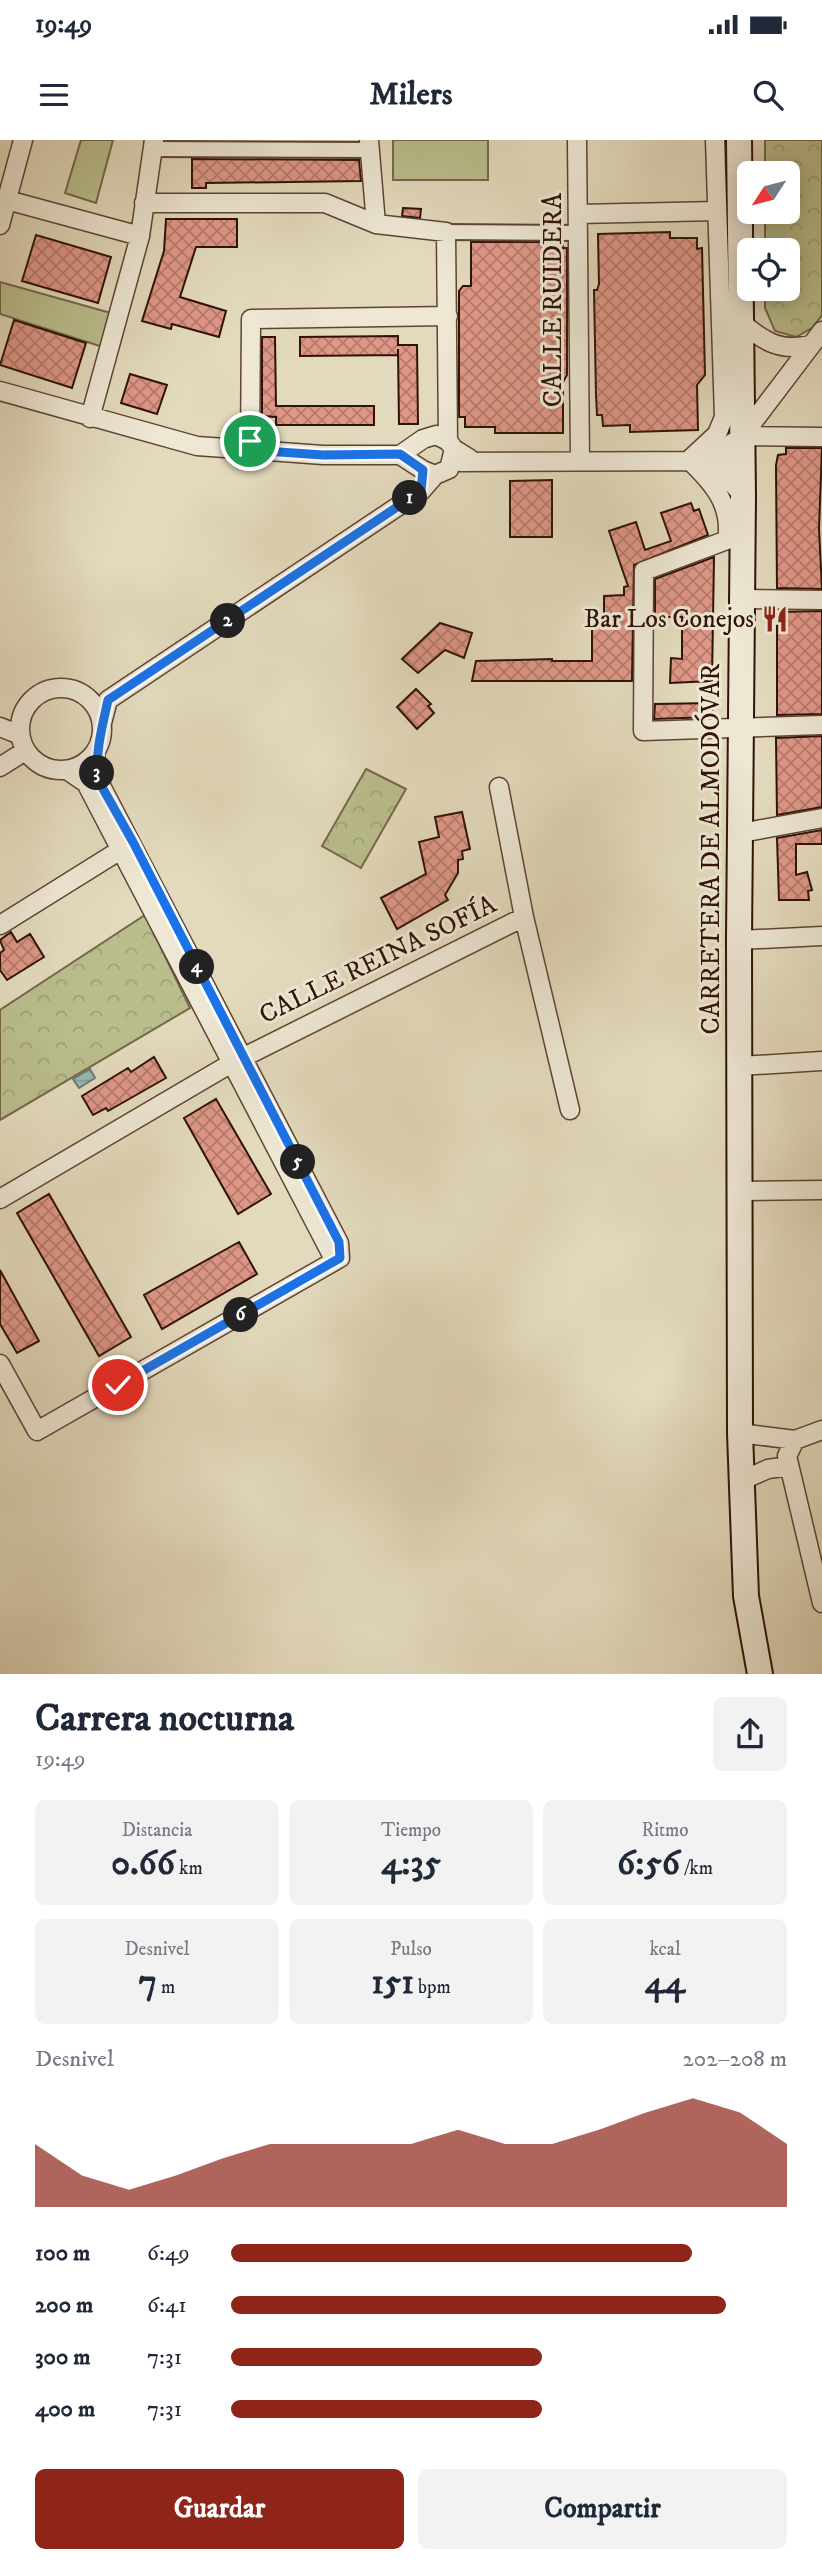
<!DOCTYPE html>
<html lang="es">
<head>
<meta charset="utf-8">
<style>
	:root { --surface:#fff; --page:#f2f2f3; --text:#1f2937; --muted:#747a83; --accent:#8f2418 }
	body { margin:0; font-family:"IM FELL DW Pica",serif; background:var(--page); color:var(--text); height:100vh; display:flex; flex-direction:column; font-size:26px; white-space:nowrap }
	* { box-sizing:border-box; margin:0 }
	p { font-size:23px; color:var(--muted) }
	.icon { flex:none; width:38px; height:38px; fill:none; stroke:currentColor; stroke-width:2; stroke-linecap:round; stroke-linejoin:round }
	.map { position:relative; height:1534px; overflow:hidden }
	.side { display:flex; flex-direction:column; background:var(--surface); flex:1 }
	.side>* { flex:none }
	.needle { width:46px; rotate:234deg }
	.controls { position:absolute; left:737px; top:21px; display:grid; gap:14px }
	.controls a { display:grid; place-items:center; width:63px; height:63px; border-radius:10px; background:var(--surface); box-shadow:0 4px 18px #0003; font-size:35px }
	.pin { position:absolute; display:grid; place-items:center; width:60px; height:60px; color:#fff; margin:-30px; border:4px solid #fff; border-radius:50%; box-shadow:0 2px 7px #0007 }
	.km { position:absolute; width:35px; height:35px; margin:-18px; border-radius:50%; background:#222; color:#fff; font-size:19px; line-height:35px; text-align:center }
	.round { display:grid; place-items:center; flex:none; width:74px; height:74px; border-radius:10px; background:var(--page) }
	.headline { display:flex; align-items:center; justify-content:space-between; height:119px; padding:0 35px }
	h1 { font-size:38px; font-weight:700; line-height:52px }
	.metrics { display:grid; grid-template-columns:repeat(3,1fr); gap:10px; height:119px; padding:7px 35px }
	.metrics div { display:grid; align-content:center; border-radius:10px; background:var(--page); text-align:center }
	.metrics b { font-size:35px; font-weight:700 }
	.metrics small { font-size:19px; font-weight:400 }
	.metrics p { font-size:19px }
	.chart { height:196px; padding:14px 35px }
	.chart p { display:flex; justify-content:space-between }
	.chart svg { width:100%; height:126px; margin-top:7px; fill:var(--accent); opacity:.7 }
	.button { display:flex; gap:14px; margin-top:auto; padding:14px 35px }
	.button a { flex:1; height:80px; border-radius:10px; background:var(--accent); color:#fff; font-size:28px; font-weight:700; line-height:80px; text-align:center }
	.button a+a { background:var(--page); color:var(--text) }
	ul { padding:0 35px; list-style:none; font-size:23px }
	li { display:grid; grid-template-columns:112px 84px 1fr; align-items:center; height:52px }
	li i { height:18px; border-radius:9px; background:var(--accent) }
	.status { display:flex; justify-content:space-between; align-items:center; height:49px; padding:0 35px; background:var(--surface); direction:ltr }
	.status svg { height:19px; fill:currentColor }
	header { display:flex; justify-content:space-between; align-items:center; height:91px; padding:0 35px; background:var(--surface); font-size:32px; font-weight:700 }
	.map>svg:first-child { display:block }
	.forest { fill:url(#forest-crowns); stroke:#75684a; stroke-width:2 }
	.garden { fill:#babe8d; stroke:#75684a; stroke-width:2 }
	.water { fill:url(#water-rules); stroke:#6e7671; stroke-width:2 }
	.building { fill:url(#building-cross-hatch); stroke:#301206; stroke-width:2 }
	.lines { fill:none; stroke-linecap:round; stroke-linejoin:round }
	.pedestrian-casing { stroke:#5d4434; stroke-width:18 }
	.minor-casing { stroke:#5d4434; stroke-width:21 }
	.secondary-casing { stroke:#301206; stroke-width:28 }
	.pedestrian { stroke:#ede7d4; stroke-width:14 }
	.minor { stroke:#ede7d4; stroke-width:18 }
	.secondary { stroke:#ede7d4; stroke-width:24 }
	.route-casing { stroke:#fff; stroke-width:14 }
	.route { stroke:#1a73e8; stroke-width:9 }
	.labels { text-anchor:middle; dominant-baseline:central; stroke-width:6; stroke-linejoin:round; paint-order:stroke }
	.street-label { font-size:26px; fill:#301206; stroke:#ede7d4 }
	.poi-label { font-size:26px; fill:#301206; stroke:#ede7d4; text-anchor:end }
</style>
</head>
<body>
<div class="status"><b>19:49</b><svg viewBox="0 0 49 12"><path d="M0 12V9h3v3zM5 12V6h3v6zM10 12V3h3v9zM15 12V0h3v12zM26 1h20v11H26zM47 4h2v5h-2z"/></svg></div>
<header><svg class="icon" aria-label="menu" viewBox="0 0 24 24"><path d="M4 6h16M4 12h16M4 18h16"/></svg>Milers<svg class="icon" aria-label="search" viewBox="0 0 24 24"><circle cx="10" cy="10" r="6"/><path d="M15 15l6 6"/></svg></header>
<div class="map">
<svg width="822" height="1534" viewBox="0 0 822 1534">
	<defs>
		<pattern id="forest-crowns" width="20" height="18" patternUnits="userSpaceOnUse" patternTransform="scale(1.75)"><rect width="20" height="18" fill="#babe8d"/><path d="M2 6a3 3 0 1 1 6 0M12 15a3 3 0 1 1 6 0" fill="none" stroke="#a0a278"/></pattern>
		<pattern id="water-rules" width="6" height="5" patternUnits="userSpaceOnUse" patternTransform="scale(1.75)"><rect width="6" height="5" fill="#97b9b8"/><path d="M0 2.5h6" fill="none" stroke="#829e9d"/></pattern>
		<pattern id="building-cross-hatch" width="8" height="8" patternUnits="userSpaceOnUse" patternTransform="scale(1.75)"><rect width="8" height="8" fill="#df9787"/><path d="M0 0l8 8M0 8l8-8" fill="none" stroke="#b57a6c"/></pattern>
	</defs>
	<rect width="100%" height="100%" fill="#e3dabd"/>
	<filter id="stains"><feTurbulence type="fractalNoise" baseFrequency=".00286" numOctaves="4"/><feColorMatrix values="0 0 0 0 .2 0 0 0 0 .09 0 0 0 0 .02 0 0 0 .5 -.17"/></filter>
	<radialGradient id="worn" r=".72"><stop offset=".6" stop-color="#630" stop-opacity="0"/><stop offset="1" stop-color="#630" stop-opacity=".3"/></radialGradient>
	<!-- forest -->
	<path class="forest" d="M765 0H822V175L812 188 796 197 775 191 765 168V149H788V110H765V72H788V33H765Z
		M366 629 406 649 361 728 322 706Z
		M145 775 190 868 0 980V870Z"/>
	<!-- garden -->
	<path class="garden" d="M81 0H113L96 63 65 53Z
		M393 0H488V40H393Z
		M0 142 118 175 109 209 0 174Z"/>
	<!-- water -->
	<path class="water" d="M90 929 95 938 79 948 73 939Z"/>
	<!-- building -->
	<path class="building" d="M192 19 359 20 361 41 206 43V48H192Z
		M403 68 421 69 420 78 402 76Z
		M166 79H237V107H196L180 157 226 171 219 197 172 184 171 189 142 181 164 111Z
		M670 92V98H697V109L702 108 705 235 697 245 698 290 630 292V285L603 286 602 275H597L596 255 594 150H597L599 144 598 94Z
		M36 95 111 117 98 163 22 141Z
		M471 102H563V108H567V235L563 242V293H495V287H465V277H459V151L463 146H471Z
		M14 180 86 203 72 248 0 225Z
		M398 196V205H417L418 284H399L398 209V215L300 216V197Z
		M262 197H275L276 266H374V285H276V277L262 276Z
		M130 234 167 245 157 274 121 263Z
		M786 308H822L819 389 822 449 777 448 776 325 778 315 786 314Z
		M552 340V397H510V341Z
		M691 363 694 371 699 369 708 395 634 425 632 541H472L476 521 552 519V521H592V487H604V456L624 455V447L628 446 609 391 636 382 645 410 671 401 661 373Z
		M714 417 712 541 670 543 671 518 682 519V477H655V439Z
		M822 471V574L777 575V472Z
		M440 483 472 493 464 518 445 510 418 533 402 519Z
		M416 549 431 564 428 566 434 573 417 589 397 567Z
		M712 563 713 577 654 579 655 564Z
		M822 596V667L777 675 776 598Z
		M462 672 470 709 462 711 463 719 458 720V733L445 755 448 760 397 789 381 758 426 734 419 702 439 697 435 677Z
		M822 690V704H796V735L807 732 812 750 808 751 809 760H779L777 698Z
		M11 792 17 802 30 794 44 817 7 840 0 830V813L4 810 0 800Z
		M154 917 166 938 108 971 106 968 93 975 82 956 128 928 131 932Z
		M216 959 271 1054 238 1074 184 978Z
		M49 1054 131 1197 99 1216 17 1073Z
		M239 1102 257 1134 162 1189 144 1155Z
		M0 1130 39 1201 17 1213 0 1184Z"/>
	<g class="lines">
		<!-- pedestrian casing -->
		<g class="pedestrian-casing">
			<path id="pedestrian" d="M152 9 371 10
				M446 92 579 93"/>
		</g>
		<!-- minor casing -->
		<g class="minor-casing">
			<path id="minor" d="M369 0 376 84
				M577 0 580 320
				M7 60 140 96
				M144 63H325L376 84 446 92 448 301
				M579 74 717 71
				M0 85 23 0
				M741 182C763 201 780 212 810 205
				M0 251 197 306 323 315H400L423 299 436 295 448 301 454 309 470 319
				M90 278 140 96 154 0
				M742 296 822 297
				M740 299 822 191
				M250 310 251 179 448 176
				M400 315 423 330 435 335 449 329 454 309
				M699 317 728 306 742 296
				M689 320C712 342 733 365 727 400L644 431 643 591 822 585
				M689 320 717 294 724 277 715 0
				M460 322 723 321 743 334
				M702 325 728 338 743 356
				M743 459 822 460
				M20 589a41 41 0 1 1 82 0a41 41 0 1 1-82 0Z
				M102 583 108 560 421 351 435 335
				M0 587 20 595
				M0 627 25 611
				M67 630 86 643 335 1121
				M499 647 524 777 570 970
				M741 693 822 678
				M0 785 130 704
				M739 800 822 796
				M740 926 822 921
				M740 1051 822 1050
				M0 1059 230 924 524 777
				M0 1224 37 1291 340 1118 339 1103 98 640 95 614
				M822 1290 795 1300 787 1316 822 1463
				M740 1293 795 1300
				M743 1340 768 1329 789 1326"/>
		</g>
		<!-- secondary casing -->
		<g class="secondary-casing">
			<path id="secondary" d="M739 0 743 356 739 800 740 1293 746 1456 760 1534"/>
		</g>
		<!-- pedestrian -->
		<use href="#pedestrian" class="pedestrian"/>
		<!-- minor -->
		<use href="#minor" class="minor"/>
		<!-- secondary -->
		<use href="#secondary" class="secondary"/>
	</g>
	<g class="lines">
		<!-- route casing -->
		<g class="route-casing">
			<path id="route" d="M118 1245 340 1118 339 1102 133 702 98 640C95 613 102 587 108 560L421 351 423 330 400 314 323 315 250 310V301"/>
		</g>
		<!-- route -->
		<use href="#route" class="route"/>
	</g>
	<!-- icons -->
	<defs>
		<g id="restaurant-bare" transform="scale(2.1)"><path d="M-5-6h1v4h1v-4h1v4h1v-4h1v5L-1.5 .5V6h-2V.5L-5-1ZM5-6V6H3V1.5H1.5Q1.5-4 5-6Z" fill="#8f2418" stroke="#ede7d4" stroke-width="2.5" paint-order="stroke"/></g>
	</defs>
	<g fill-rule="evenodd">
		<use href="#restaurant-bare" x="775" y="479"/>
	</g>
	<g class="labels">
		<!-- street labels -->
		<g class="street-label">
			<text transform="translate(553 160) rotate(-90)">CALLE RUIDERA</text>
			<text transform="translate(711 709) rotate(-90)">CARRETERA DE ALMODÓVAR</text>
			<text transform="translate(378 820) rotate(-26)">CALLE REINA SOFÍA</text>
		</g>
		<!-- poi labels -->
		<g class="poi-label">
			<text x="754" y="479">Bar Los Conejos</text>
		</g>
	</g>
	<rect width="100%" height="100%" filter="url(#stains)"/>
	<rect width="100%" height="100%" fill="url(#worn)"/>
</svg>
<div class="controls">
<a><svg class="needle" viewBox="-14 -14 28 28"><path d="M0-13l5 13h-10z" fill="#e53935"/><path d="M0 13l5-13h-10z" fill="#747a83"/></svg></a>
<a><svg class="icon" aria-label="locate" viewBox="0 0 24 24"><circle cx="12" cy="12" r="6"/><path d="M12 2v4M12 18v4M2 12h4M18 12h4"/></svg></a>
</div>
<div class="pin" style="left:250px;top:301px;background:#1e9e55"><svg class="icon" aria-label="arrive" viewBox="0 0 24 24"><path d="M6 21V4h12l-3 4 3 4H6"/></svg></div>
<div class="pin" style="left:118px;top:1245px;background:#d93025"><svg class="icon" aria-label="check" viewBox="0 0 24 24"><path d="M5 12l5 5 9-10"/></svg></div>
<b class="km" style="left:410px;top:358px">1</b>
<b class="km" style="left:228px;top:481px">2</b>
<b class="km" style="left:97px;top:633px">3</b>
<b class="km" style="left:197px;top:827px">4</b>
<b class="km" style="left:298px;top:1022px">5</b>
<b class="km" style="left:241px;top:1175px">6</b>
</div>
<section class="side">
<div class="headline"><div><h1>Carrera nocturna</h1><p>19:49</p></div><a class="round"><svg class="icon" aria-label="share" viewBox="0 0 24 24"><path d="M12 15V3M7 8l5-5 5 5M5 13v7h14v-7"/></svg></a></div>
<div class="metrics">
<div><p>Distancia</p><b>0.66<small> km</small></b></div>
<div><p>Tiempo</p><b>4:35</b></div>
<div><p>Ritmo</p><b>6:56<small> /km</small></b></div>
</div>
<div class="metrics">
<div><p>Desnivel</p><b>7<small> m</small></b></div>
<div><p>Pulso</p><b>151<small> bpm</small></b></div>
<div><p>kcal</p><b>44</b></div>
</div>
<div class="chart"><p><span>Desnivel</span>202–208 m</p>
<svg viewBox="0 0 160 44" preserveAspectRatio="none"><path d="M0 44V22L10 33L20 38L30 33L40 27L50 22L60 22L70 22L80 22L90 17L100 22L110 22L120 17L130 11L140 6L150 11L160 22V44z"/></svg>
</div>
<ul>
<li><b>100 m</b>6:49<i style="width:83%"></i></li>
<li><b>200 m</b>6:41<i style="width:89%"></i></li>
<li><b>300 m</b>7:31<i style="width:56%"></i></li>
<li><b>400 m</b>7:31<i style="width:56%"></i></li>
</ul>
<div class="button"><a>Guardar</a><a>Compartir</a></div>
</section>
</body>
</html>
